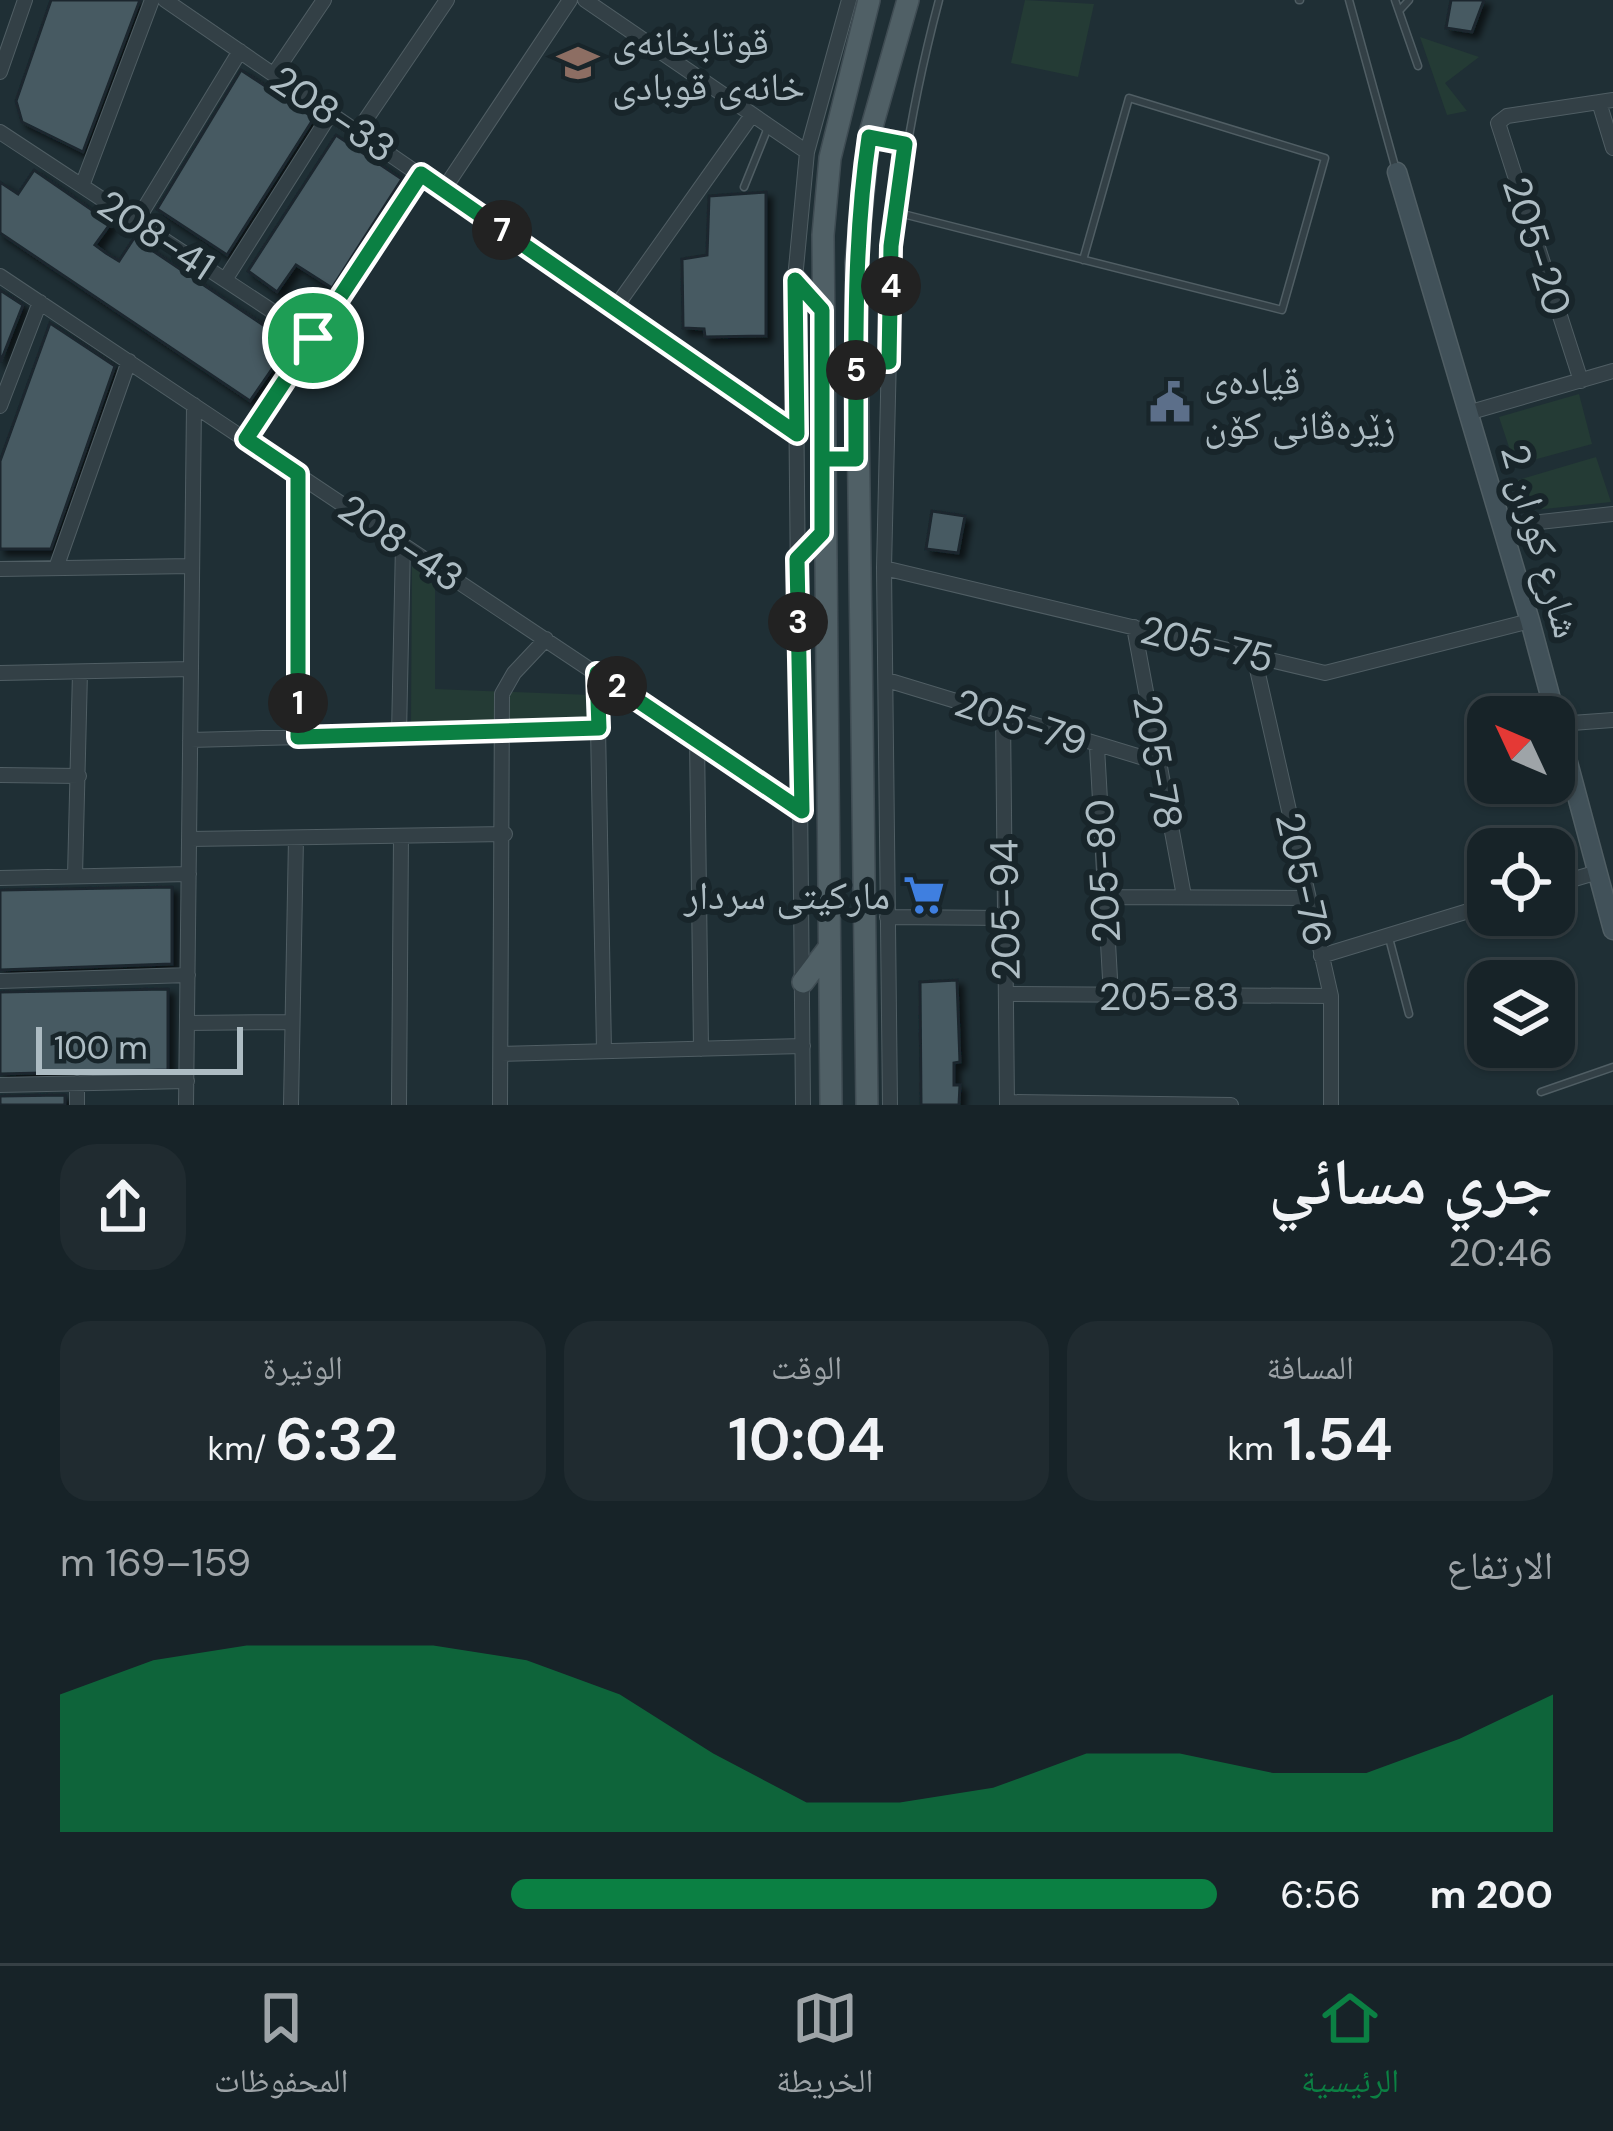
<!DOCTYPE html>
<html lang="ar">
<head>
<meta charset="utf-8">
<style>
	:root { --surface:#172328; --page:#202b30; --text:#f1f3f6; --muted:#9ea4a8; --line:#364045; --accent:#0b8043 }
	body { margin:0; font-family:"DM Sans","Noto Naskh Arabic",sans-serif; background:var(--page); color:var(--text); direction:rtl; height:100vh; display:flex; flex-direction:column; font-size:45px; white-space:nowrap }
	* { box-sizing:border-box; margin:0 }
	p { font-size:39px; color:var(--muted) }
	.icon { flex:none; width:66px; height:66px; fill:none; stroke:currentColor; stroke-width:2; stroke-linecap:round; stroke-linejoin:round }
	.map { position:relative; height:1105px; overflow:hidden; direction:ltr }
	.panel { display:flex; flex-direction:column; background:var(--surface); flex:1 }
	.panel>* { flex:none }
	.needle { width:78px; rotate:314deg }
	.tools { position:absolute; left:1467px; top:696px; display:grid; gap:24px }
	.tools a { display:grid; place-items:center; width:108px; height:108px; border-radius:24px; background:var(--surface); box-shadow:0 3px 9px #0004,0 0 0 3px var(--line); font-size:60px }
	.scale { position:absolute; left:36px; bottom:30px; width:207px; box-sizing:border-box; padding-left:12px; border:6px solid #adbcc3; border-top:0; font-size:33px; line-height:42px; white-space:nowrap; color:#adbcc3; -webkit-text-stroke:9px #18252a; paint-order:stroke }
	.pin { position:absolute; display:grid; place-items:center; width:102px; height:102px; color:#fff; margin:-51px; border:6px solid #fff; border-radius:50%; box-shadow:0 3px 12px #0007 }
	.km { position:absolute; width:60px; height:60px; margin:-30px; border-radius:50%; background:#222; color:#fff; font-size:33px; line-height:60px; text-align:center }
	.round { display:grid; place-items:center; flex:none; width:126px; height:126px; border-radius:36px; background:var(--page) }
	.headline { display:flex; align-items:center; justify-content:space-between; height:204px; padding:0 60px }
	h1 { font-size:66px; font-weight:600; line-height:90px }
	.figures { display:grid; grid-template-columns:repeat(3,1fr); gap:18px; height:204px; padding:12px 60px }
	.figures div { display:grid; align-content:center; border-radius:30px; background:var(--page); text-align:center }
	.figures b { font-size:60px; font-weight:600 }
	.figures small { font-size:33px; font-weight:400 }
	.figures p { font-size:33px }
	.chart { height:336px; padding:24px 60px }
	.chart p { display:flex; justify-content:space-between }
	.chart svg { width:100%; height:216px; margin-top:12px; fill:var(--accent); opacity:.7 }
	ul { padding:0 60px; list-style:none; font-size:39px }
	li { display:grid; grid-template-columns:192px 144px 1fr; align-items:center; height:90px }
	li i { height:30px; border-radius:15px; background:var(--accent) }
	.menu { display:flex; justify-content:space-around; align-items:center; height:168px; border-top:3px solid var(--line); background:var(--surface); font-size:33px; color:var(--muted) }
	.menu a { display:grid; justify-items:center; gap:6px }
	.menu .selected { color:var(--accent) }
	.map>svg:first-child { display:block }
	.green { fill:#243b35 }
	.building { fill:#475a62; stroke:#1a272d; stroke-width:3; filter:url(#shadow) }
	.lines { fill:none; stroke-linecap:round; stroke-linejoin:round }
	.lane-casing { stroke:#505e64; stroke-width:9 }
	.street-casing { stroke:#505e64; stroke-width:16 }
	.secondary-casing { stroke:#505e64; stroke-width:21 }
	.primary-casing { stroke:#3f4c53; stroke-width:24 }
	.lane { stroke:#334046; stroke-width:6 }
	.street { stroke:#334046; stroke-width:14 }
	.secondary { stroke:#415159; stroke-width:18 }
	.primary { stroke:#506066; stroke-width:21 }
	.route-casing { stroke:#fff; stroke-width:24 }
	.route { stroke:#0b8043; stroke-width:15 }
	.labels { text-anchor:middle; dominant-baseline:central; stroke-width:12; stroke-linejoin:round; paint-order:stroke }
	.poi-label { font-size:39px; fill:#adbcc3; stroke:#18252a; text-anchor:start }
	.street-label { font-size:39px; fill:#adbcc3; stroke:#18252a }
</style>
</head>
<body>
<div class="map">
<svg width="1613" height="1105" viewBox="0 0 1613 1105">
	<defs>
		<filter id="shadow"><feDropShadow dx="5.5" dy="5.5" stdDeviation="3" flood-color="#0009"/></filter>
	</defs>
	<rect width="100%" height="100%" fill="#1f2f35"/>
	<!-- green -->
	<path class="green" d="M1025 0 1094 4 1078 77 1011 63Z
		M1420 37 1479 57 1445 83 1467 111 1447 115Z
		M1579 394 1592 444 1515 465 1499 417Z
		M1596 457 1611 502 1525 511 1518 480Z
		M412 565 435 584V689L591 695V719L411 722Z"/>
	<!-- building -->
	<path class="building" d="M51 0H140L83 152 22 122 16 101Z
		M1451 0H1484L1472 32 1446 28Z
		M241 70 314 118 227 255 157 209Z
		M336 135 402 179 332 288 296 265 277 292 248 271Z
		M34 170 111 223 95 245 106 253 119 261 134 238 290 343 250 401 0 233V182L18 194Z
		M766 192V336L705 337 704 329 683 328 682 259 707 255 709 196Z
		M0 290 23 305 1 361H0Z
		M50 323 115 366 51 549H0V461Z
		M932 511 965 516 958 553 926 549Z
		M172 887V964L0 970V890Z
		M957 980 960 1062 954 1063V1085H960L959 1105H921L920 982Z
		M168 989V1070L0 1074V992Z
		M65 1095V1105H0V1096Z"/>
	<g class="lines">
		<!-- lane casing -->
		<g class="lane-casing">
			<path id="lane" d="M1299 0H1300
				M1349 0 1396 170
				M1395 0 1418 66
				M1399 11 1409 0
				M744 187 767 130
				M895 212 1282 310 1325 158 1129 98 1083 260
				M889 350C892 226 907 121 939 0
				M1389 938 1409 1014
				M1541 1092 1613 1067"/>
		</g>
		<!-- street casing -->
		<g class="street-casing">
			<path id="street" d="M165 0 797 434
				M585 0 807 152
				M0 72 25 0
				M274 74 324 0
				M1599 102 1613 148
				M358 131 447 0
				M0 132 313 338
				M82 186 152 0
				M444 189 570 0
				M136 222 240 51
				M0 276 802 811
				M225 280 331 113
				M615 308 752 115
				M889 354 884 568 890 1105
				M1581 381 1498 123 1507 116 1613 100
				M0 406 40 302
				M1471 412 1613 371
				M246 439 421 174
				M298 474V737
				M1503 526 1613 514
				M56 568 129 361
				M884 568 1325 673 1530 621
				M0 569 192 566
				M1134 627 1184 896
				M1254 656 1331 996V1105
				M0 673 191 669
				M597 673 604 1051
				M887 680 1157 762
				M1003 715 1007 1105
				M1558 724 1613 720
				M399 734 403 544
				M697 739 701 1049
				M190 740 599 729
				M1097 747 1111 996
				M0 775 79 776
				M189 839 505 834
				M75 876 80 672
				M0 878 189 874
				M1554 885 1598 872
				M1101 897 1307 898
				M887 917 1005 918
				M1321 956 1488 905
				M0 981 188 975
				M1006 994 1331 996
				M187 1023 292 1022
				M501 1054 803 1046
				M0 1085 187 1081
				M1007 1102 1231 1105
				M77 1105V1083
				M186 1105 194 405
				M291 1105 296 838
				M399 1105 401 836
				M500 1105 502 694 514 673 546 639
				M803 1105 795 279 807 152 849 0"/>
		</g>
		<!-- secondary casing -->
		<g class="secondary-casing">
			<path id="secondary" d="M1397 172 1530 621 1613 930"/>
		</g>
		<!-- primary casing -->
		<g class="primary-casing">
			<path id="primary" d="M869 137 905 144
				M795 279 822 310
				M856 362H889
				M797 559 822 533
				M803 982 828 949
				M831 1105 823 235 830 158 869 0
				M867 1105 856 263 869 137 908 0"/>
		</g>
		<!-- lane -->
		<use href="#lane" class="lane"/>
		<!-- street -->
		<use href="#street" class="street"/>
		<!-- secondary -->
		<use href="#secondary" class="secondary"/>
		<!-- primary -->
		<use href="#primary" class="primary"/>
	</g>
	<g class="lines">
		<!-- route casing -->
		<g class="route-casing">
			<path id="route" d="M313 338 246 439 298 474V737L599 728 597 673 802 811 797 559 822 533V459H856V362H889L891 246 905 144 869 137C853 244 856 351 856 459H822V310L795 280 797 434 421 174 313 338"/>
		</g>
		<!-- route -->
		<use href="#route" class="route"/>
	</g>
	<!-- icons -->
	<defs>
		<g id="school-bare" transform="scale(3.24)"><path d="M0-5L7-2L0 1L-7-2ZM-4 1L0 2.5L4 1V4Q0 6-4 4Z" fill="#8d6e63" stroke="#18252a" stroke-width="2.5" paint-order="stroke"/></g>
		<g id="civic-bare" transform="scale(3.24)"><path d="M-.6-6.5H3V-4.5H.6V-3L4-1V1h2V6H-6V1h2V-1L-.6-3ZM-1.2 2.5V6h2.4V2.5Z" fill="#5c6f8a" stroke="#18252a" stroke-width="2.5" paint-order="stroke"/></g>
		<g id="supermarket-bare" transform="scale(3.24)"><path d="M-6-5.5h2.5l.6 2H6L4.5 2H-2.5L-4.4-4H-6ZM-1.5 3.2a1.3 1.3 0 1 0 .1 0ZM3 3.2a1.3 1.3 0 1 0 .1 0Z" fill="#3f7fe0" stroke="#18252a" stroke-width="2.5" paint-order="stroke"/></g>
	</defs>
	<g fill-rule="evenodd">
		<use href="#school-bare" x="578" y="63"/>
		<use href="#civic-bare" x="1170" y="402"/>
		<use href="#supermarket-bare" x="924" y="895"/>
	</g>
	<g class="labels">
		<!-- poi labels -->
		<g class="poi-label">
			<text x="612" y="41">قوتابخانەی<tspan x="612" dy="45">خانەی قوبادی</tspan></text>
			<text x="1204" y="380">قیادەی<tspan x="1204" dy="45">زێرەڤانی کۆن</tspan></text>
			<text x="890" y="895" text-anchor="end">ماركيتى سردار</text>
		</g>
		<!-- street labels -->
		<g class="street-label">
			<text transform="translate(333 114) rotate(34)">208-33</text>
			<text transform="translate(156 235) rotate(33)">208-41</text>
			<text transform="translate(1537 246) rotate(72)">205-20</text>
			<text transform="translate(1541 541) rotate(74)">شارع كوران 2</text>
			<text transform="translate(401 543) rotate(34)">208-43</text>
			<text transform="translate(1207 644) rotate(13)">205-75</text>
			<text transform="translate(1021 722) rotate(18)">205-79</text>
			<text transform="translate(1158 762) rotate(80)">205-78</text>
			<text transform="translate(1103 871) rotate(-93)">205-80</text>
			<text transform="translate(1304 879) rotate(77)">205-76</text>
			<text transform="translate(1005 910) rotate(-91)">205-94</text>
			<text x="1169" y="996">205-83</text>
		</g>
	</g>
</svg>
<div class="tools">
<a><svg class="needle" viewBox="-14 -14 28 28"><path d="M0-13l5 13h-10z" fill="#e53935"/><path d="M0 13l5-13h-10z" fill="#9ea4a8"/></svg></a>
<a><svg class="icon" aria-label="locate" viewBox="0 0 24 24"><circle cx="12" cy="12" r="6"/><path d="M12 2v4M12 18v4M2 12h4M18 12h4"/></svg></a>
<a><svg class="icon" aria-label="layers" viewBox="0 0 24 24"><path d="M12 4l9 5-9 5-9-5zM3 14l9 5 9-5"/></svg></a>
</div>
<div class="scale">100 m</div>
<div class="pin" style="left:313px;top:338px;background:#1e9e55"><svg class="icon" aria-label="arrive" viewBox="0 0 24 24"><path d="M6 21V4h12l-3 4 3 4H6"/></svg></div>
<b class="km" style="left:298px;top:703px">1</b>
<b class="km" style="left:617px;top:686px">2</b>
<b class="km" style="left:798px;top:622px">3</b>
<b class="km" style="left:891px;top:286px">4</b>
<b class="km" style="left:856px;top:370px">5</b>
<b class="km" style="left:502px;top:230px">7</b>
</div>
<section class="panel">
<div class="headline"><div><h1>جري مسائي</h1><p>20:46</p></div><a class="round"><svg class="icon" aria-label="share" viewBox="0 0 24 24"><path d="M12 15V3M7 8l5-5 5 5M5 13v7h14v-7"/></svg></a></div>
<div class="figures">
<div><p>المسافة</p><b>1.54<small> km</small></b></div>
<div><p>الوقت</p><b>10:04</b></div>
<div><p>الوتيرة</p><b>6:32<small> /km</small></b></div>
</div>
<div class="chart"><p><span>الارتفاع</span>159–169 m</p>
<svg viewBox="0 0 160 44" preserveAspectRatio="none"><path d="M0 44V16L10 9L20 6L30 6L40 6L50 9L60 16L70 28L80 38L90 38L100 35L110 28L120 28L130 32L140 32L150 25L160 16V44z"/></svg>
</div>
<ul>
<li><b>200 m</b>6:56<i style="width:61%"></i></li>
</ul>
</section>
<nav class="menu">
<a class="selected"><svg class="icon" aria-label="home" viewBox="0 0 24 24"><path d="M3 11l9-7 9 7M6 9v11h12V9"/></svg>الرئيسية</a>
<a><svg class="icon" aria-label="map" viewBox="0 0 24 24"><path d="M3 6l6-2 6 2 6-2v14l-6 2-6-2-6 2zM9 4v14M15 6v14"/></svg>الخريطة</a>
<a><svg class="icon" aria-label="saved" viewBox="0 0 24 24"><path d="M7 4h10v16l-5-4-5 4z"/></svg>المحفوظات</a>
</nav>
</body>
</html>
